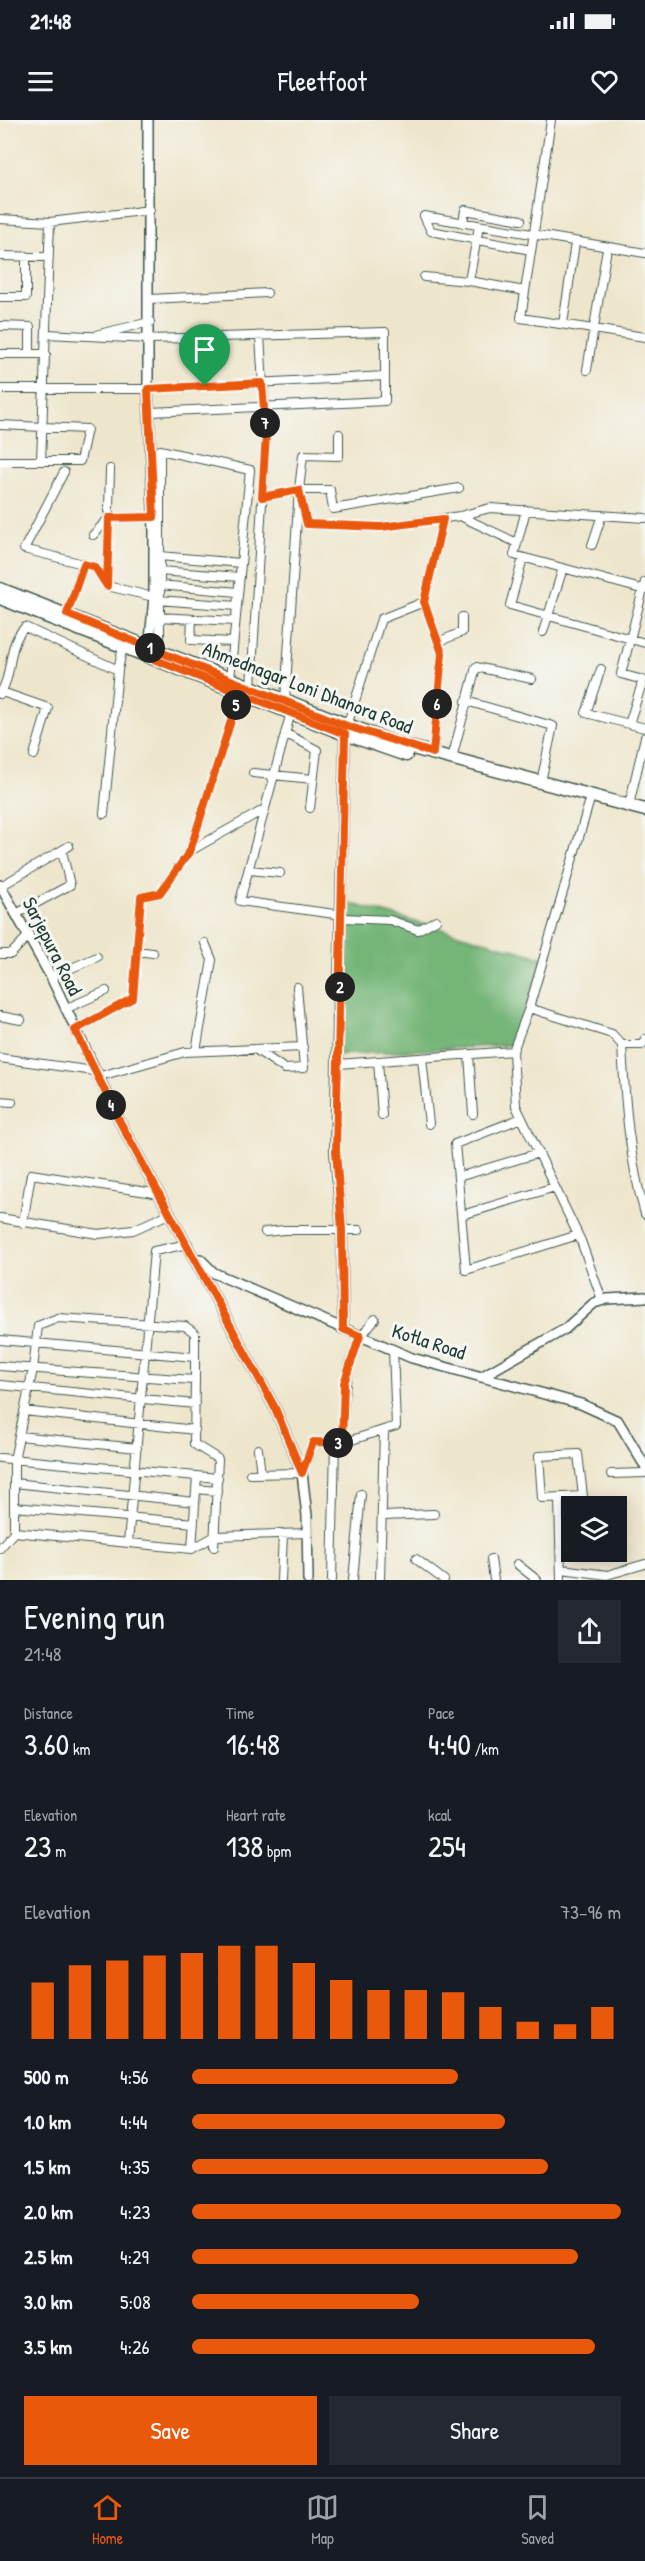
<!DOCTYPE html>
<html lang="en">
<head>
<meta charset="utf-8">
<style>
	:root { --surface:#171b24; --page:#242831; --text:#f1f3f6; --muted:#9ea1a6; --line:#363941; --accent:#ea580c }
	body { margin:0; font-family:"Patrick Hand",sans-serif; background:var(--page); color:var(--text); height:100vh; display:flex; flex-direction:column; font-size:22px; white-space:nowrap }
	* { box-sizing:border-box; margin:0 }
	p { font-size:20px; color:var(--muted) }
	.icon { flex:none; width:33px; height:33px; fill:none; stroke:currentColor; stroke-width:2; stroke-linecap:round; stroke-linejoin:round }
	.map { position:relative; height:1460px; overflow:hidden }
	.sheet { display:flex; flex-direction:column; background:var(--surface); flex:1 }
	.sheet>* { flex:none }
	.fabs { position:absolute; left:561px; top:1376px; display:grid; gap:12px }
	.fabs a { display:grid; place-items:center; width:66px; height:66px; border-radius:0px; background:var(--surface); box-shadow:0 3px 15px #0003; font-size:30px }
	.pin { position:absolute; display:grid; place-items:center; width:51px; height:51px; color:#fff; margin:-62px -26px; border-radius:50% 50% 50% 0; rotate:-45deg; box-shadow:0 0 6px #0007 }
	.pin .icon { rotate:45deg }
	.km { position:absolute; width:30px; height:30px; margin:-15px; border-radius:50%; background:#222; color:#fff; font-size:16px; line-height:30px; text-align:center }
	.round { display:grid; place-items:center; flex:none; width:63px; height:63px; border-radius:0px; background:var(--page) }
	.summary { display:flex; align-items:center; justify-content:space-between; height:102px; padding:0 24px }
	h1 { font-size:33px; font-weight:600; line-height:45px }
	.metrics { display:grid; grid-template-columns:repeat(3,1fr); gap:9px; height:102px; padding:6px 24px }
	.metrics div { display:grid; align-content:center }
	.metrics b { font-size:30px; font-weight:600 }
	.metrics small { font-size:16px; font-weight:400 }
	.metrics p { font-size:16px }
	.chart { height:168px; padding:12px 24px }
	.chart p { display:flex; justify-content:space-between }
	.chart svg { width:100%; height:108px; margin-top:6px; stroke:var(--accent); stroke-width:6 }
	.action { display:flex; gap:12px; margin-top:auto; padding:12px 24px }
	.action a { flex:1; height:69px; border-radius:0px; background:var(--accent); color:#fff; font-size:24px; font-weight:600; line-height:69px; text-align:center }
	.action a+a { background:var(--page); color:var(--text) }
	ul { padding:0 24px; list-style:none; font-size:20px }
	li { display:grid; grid-template-columns:96px 72px 1fr; align-items:center; height:45px }
	li i { height:15px; border-radius:8px; background:var(--accent) }
	.status { display:flex; justify-content:space-between; align-items:center; height:42px; padding:0 30px; background:var(--surface); direction:ltr }
	.status svg { height:16px; fill:currentColor }
	header { display:flex; justify-content:space-between; align-items:center; height:78px; padding:0 24px; background:var(--surface); font-size:27px; font-weight:600 }
	.tabs { display:flex; justify-content:space-around; align-items:center; height:84px; border-top:2px solid var(--line); background:var(--surface); font-size:16px; color:var(--muted) }
	.tabs a { display:grid; justify-items:center; gap:3px }
	.tabs .active { color:var(--accent) }
	.map>svg:first-child { display:block }
	.forest { fill:#74b577; stroke:#4a7956; stroke-width:1.5 }
	.lines { fill:none; stroke-linecap:round; stroke-linejoin:round }
	.minor-casing { stroke:#3e564b; stroke-width:10 }
	.tertiary-casing { stroke:#3e564b; stroke-width:12 }
	.primary-casing { stroke:#3e564b; stroke-width:15 }
	.minor { stroke:#fff; stroke-width:8 }
	.tertiary { stroke:#fff; stroke-width:9 }
	.primary { stroke:#fff; stroke-width:12 }
	.route-casing { stroke:#fff; stroke-width:12 }
	.route { stroke:#ea580c; stroke-width:8 }
	.labels { text-anchor:middle; dominant-baseline:central; stroke-width:6; stroke-linejoin:round; paint-order:stroke }
	.street-label { font-size:20px; fill:#1f3d34; stroke:#f6f6f2 }
</style>
</head>
<body>
<div class="status"><b>21:48</b><svg viewBox="0 0 49 12"><path d="M0 12V9h3v3zM5 12V6h3v6zM10 12V3h3v9zM15 12V0h3v12zM26 1h20v11H26zM47 4h2v5h-2z"/></svg></div>
<header><svg class="icon" aria-label="menu" viewBox="0 0 24 24"><path d="M4 6h16M4 12h16M4 18h16"/></svg>Fleetfoot<svg class="icon" aria-label="heart" viewBox="0 0 24 24"><path d="M12 20l-8-8c-3-5 5-10 8-4 3-6 11-1 8 4z"/></svg></header>
<div class="map">
<svg width="645" height="1460" viewBox="0 0 645 1460">
	<rect width="100%" height="100%" fill="#f6f6f2"/>
	<filter id="ink" filterUnits="userSpaceOnUse"><feTurbulence type="fractalNoise" baseFrequency=".0167" numOctaves="2"/><feDisplacementMap in="SourceGraphic" scale="12" xChannelSelector="R" yChannelSelector="G"/><feConvolveMatrix kernelMatrix="1 2 1 2 8 2 1 2 1" color-interpolation-filters="sRGB"/></filter>
	<filter id="wash" filterUnits="userSpaceOnUse"><feTurbulence type="fractalNoise" baseFrequency=".008" numOctaves="4" result="noise"/><feDisplacementMap in="SourceGraphic" scale="24" xChannelSelector="R" yChannelSelector="G"/><feGaussianBlur stdDeviation="1.35" result="paint"/><feColorMatrix in="noise" values="0 0 0 0 0 0 0 0 0 0 0 0 0 0 0 0 0 1.4 0 .05"/><feComposite in="paint" operator="in"/></filter>
	<g filter="url(#wash)">
		<rect width="100%" height="100%" fill="#eee6cc"/>
		<!-- forest -->
		<path class="forest" d="M349 783 544 838 512 925 337 935 342 795Z"/>
	</g>
	<g filter="url(#ink)">
		<g class="lines">
			<!-- minor casing -->
			<g class="minor-casing">
				<path id="minor" d="M551 0 521 198 645 217
					M0 99 50 102 150 90
					M463 103 465 90 521 100
					M531 130 431 111 424 96 645 133
					M0 136 49 137
					M424 157 469 161 525 171
					M469 161 479 106
					M0 177H26V136
					M150 179 267 173
					M563 204 575 123
					M0 206 30 207V234
					M46 214 150 219 385 212V281L150 292
					M99 214 150 202
					M0 234H46
					M587 250 607 128
					M0 269H148L385 256
					M0 305 87 309 80 341H0
					M339 314V336L303 335 299 370H330L333 389 459 368
					M41 341 50 102
					M110 349 107 466 154 477
					M64 352 24 429 95 447 107 466
					M299 370 307 404 381 407 460 396 490 388 645 398
					M262 377 299 370 285 580
					M526 390 514 435 645 470
					M460 396 517 423
					M93 415 109 398 154 397
					M592 425 602 395
					M159 436 241 443
					M523 438 510 485 645 523
					M159 451 240 457
					M159 465 238 472
					M158 480 237 486
					M424 482 442 533 433 633
					M67 494 84 444
					M158 497 235 501
					M192 499 191 520 233 522
					M543 512 563 448
					M160 519V330L250 350 230 559
					M438 522 462 512V497
					M601 549 586 593 645 608
					M251 567 266 315 260 216
					M2 572 48 588 34 635
					M0 574C14 553 6 526 25 507L118 550
					M466 581 553 606 541 662
					M291 592 240 781 342 795
					M629 604 643 560 621 554 645 462
					M347 606 381 499 424 482 443 399
					M285 613 317 630 310 688
					M452 638 476 547 532 559
					M253 653 313 659
					M589 683 529 888 612 914 622 925C625 982 629 1039 645 1094
					M629 685 645 617
					M104 694 118 550 123 527
					M190 731 265 689
					M249 750 280 753
					M1 766 69 726
					M18 793 70 765 62 731
					M342 798 390 800 418 810 436 800
					M136 831 153 833
					M0 834H11L29 815
					M51 857 97 837
					M65 889 106 871
					M0 896 21 900
					M75 910 133 878 141 777 160 773 190 731 240 572
					M622 925H642L645 919
					M255 929 285 949 304 948 297 867
					M196 931 212 840 205 823
					M513 931 529 888
					M469 934 473 994
					M0 938 94 951
					M422 938 429 1004
					M378 941 382 995
					M338 944 513 931 516 986 581 1121 602 1180
					M97 957 185 932 303 927
					M0 981 12 982
					M522 998 455 1024 466 1150 578 1115
					M458 1057 539 1033
					M462 1095 555 1067
					M0 1098 98 1114 133 1110 171 1093
					M23 1103 31 1054 160 1074
					M265 1112 284 1110H359
					M0 1220 195 1237
					M0 1246C65 1251 130 1256 195 1260V1213L185 1206 58 1198 38 1206 33 1249 14 1340V1412
					M195 1260 194 1324 218 1339 214 1427
					M0 1265 195 1284
					M24 1291 195 1310
					M19 1316 137 1328
					M342 1323C344 1276 342 1235 375 1199
					M258 1329 261 1354
					M578 1334 583 1376 542 1378 539 1336Z
					M0 1338 218 1358
					M250 1354 302 1353 313 1322 342 1323 396 1306 393 1230
					M611 1354 645 1353
					M14 1363 195 1382
					M196 1369 217 1371
					M559 1377 561 1460
					M14 1387 194 1403
					M382 1396 434 1394
					M128 1423 154 1131 188 1124
					M0 1428 14 1412 192 1429 215 1416 307 1413
					M192 1429 197 1356
					M416 1439 444 1460
					M491 1439 494 1460
					M517 1444 537 1460
					M562 1449 607 1455 645 1444
					M281 1460 283 1414
					M332 1460 335 1322
					M353 1460 361 1374
					M380 1460 384 1310"/>
			</g>
			<!-- tertiary casing -->
			<g class="tertiary-casing">
				<path id="tertiary" d="M148 0V269L154 410V477L149 531
					M0 765 51 857 120 1002 275 1288 302 1353 307 1396 308 1460
					M200 1139 214 1153 412 1238 581 1284 618 1301 645 1346
					M343 1209 342 1110 335 1031 345 614
					M481 1257 565 1209 594 1183 607 1179 645 1177"/>
			</g>
			<!-- primary casing -->
			<g class="primary-casing">
				<path id="primary" d="M0 469 394 623 645 690
					M0 478 345 614 406 635"/>
			</g>
			<!-- minor -->
			<use href="#minor" class="minor"/>
			<!-- tertiary -->
			<use href="#tertiary" class="tertiary"/>
			<!-- primary -->
			<use href="#primary" class="primary"/>
		</g>
	</g>
	<g class="lines" filter="url(#ink)">
		<!-- route casing -->
		<g class="route-casing">
			<path id="route" d="M205 266 148 269 154 397 109 398 107 466 95 447 84 444 67 494 150 528 148 537 345 614 336 1031 342 1110 343 1209 360 1216 344 1263 342 1323 313 1322 302 1353 275 1288 120 1002 75 910 133 878 141 777 160 773 190 731 240 572 161 542 148 537 150 528 347 606 433 633 442 533 424 482 443 399 381 407 307 404 299 370 262 377 266 315 262 263 205 266"/>
		</g>
		<!-- route -->
		<use href="#route" class="route"/>
	</g>
	<g class="labels">
		<!-- street labels -->
		<g class="street-label">
			<text transform="translate(308 567) rotate(21)">Ahmednagar Loni Dhanora Road</text>
			<text transform="translate(53 826) rotate(63)">Sarjepura Road</text>
			<text transform="translate(429 1221) rotate(18)">Kotla Road</text>
		</g>
	</g>
</svg>
<div class="fabs">
<a><svg class="icon" aria-label="layers" viewBox="0 0 24 24"><path d="M12 4l9 5-9 5-9-5zM3 14l9 5 9-5"/></svg></a>
</div>
<div class="pin" style="left:205px;top:266px;background:#1e9e55"><svg class="icon" aria-label="arrive" viewBox="0 0 24 24"><path d="M6 21V4h12l-3 4 3 4H6"/></svg></div>
<b class="km" style="left:150px;top:528px">1</b>
<b class="km" style="left:340px;top:867px">2</b>
<b class="km" style="left:338px;top:1323px">3</b>
<b class="km" style="left:111px;top:985px">4</b>
<b class="km" style="left:236px;top:585px">5</b>
<b class="km" style="left:437px;top:584px">6</b>
<b class="km" style="left:265px;top:303px">7</b>
</div>
<section class="sheet">
<div class="summary"><div><h1>Evening run</h1><p>21:48</p></div><a class="round"><svg class="icon" aria-label="share" viewBox="0 0 24 24"><path d="M12 15V3M7 8l5-5 5 5M5 13v7h14v-7"/></svg></a></div>
<div class="metrics">
<div><p>Distance</p><b>3.60<small> km</small></b></div>
<div><p>Time</p><b>16:48</b></div>
<div><p>Pace</p><b>4:40<small> /km</small></b></div>
</div>
<div class="metrics">
<div><p>Elevation</p><b>23<small> m</small></b></div>
<div><p>Heart rate</p><b>138<small> bpm</small></b></div>
<div><p>kcal</p><b>254</b></div>
</div>
<div class="chart"><p><span>Elevation</span>73–96 m</p>
<svg viewBox="0 0 160 44" preserveAspectRatio="none"><path d="M5 44V21M15 44V14M25 44V12M35 44V10M45 44V9M55 44V6M65 44V6M75 44V13M85 44V20M95 44V24M105 44V24M115 44V25M125 44V31M135 44V37M145 44V38M155 44V31"/></svg>
</div>
<ul>
<li><b>500 m</b>4:56<i style="width:62%"></i></li>
<li><b>1.0 km</b>4:44<i style="width:73%"></i></li>
<li><b>1.5 km</b>4:35<i style="width:83%"></i></li>
<li><b>2.0 km</b>4:23<i style="width:100%"></i></li>
<li><b>2.5 km</b>4:29<i style="width:90%"></i></li>
<li><b>3.0 km</b>5:08<i style="width:53%"></i></li>
<li><b>3.5 km</b>4:26<i style="width:94%"></i></li>
</ul>
<div class="action"><a>Save</a><a>Share</a></div>
</section>
<nav class="tabs">
<a class="active"><svg class="icon" aria-label="home" viewBox="0 0 24 24"><path d="M3 11l9-7 9 7M6 9v11h12V9"/></svg>Home</a>
<a><svg class="icon" aria-label="map" viewBox="0 0 24 24"><path d="M3 6l6-2 6 2 6-2v14l-6 2-6-2-6 2zM9 4v14M15 6v14"/></svg>Map</a>
<a><svg class="icon" aria-label="saved" viewBox="0 0 24 24"><path d="M7 4h10v16l-5-4-5 4z"/></svg>Saved</a>
</nav>
</body>
</html>
